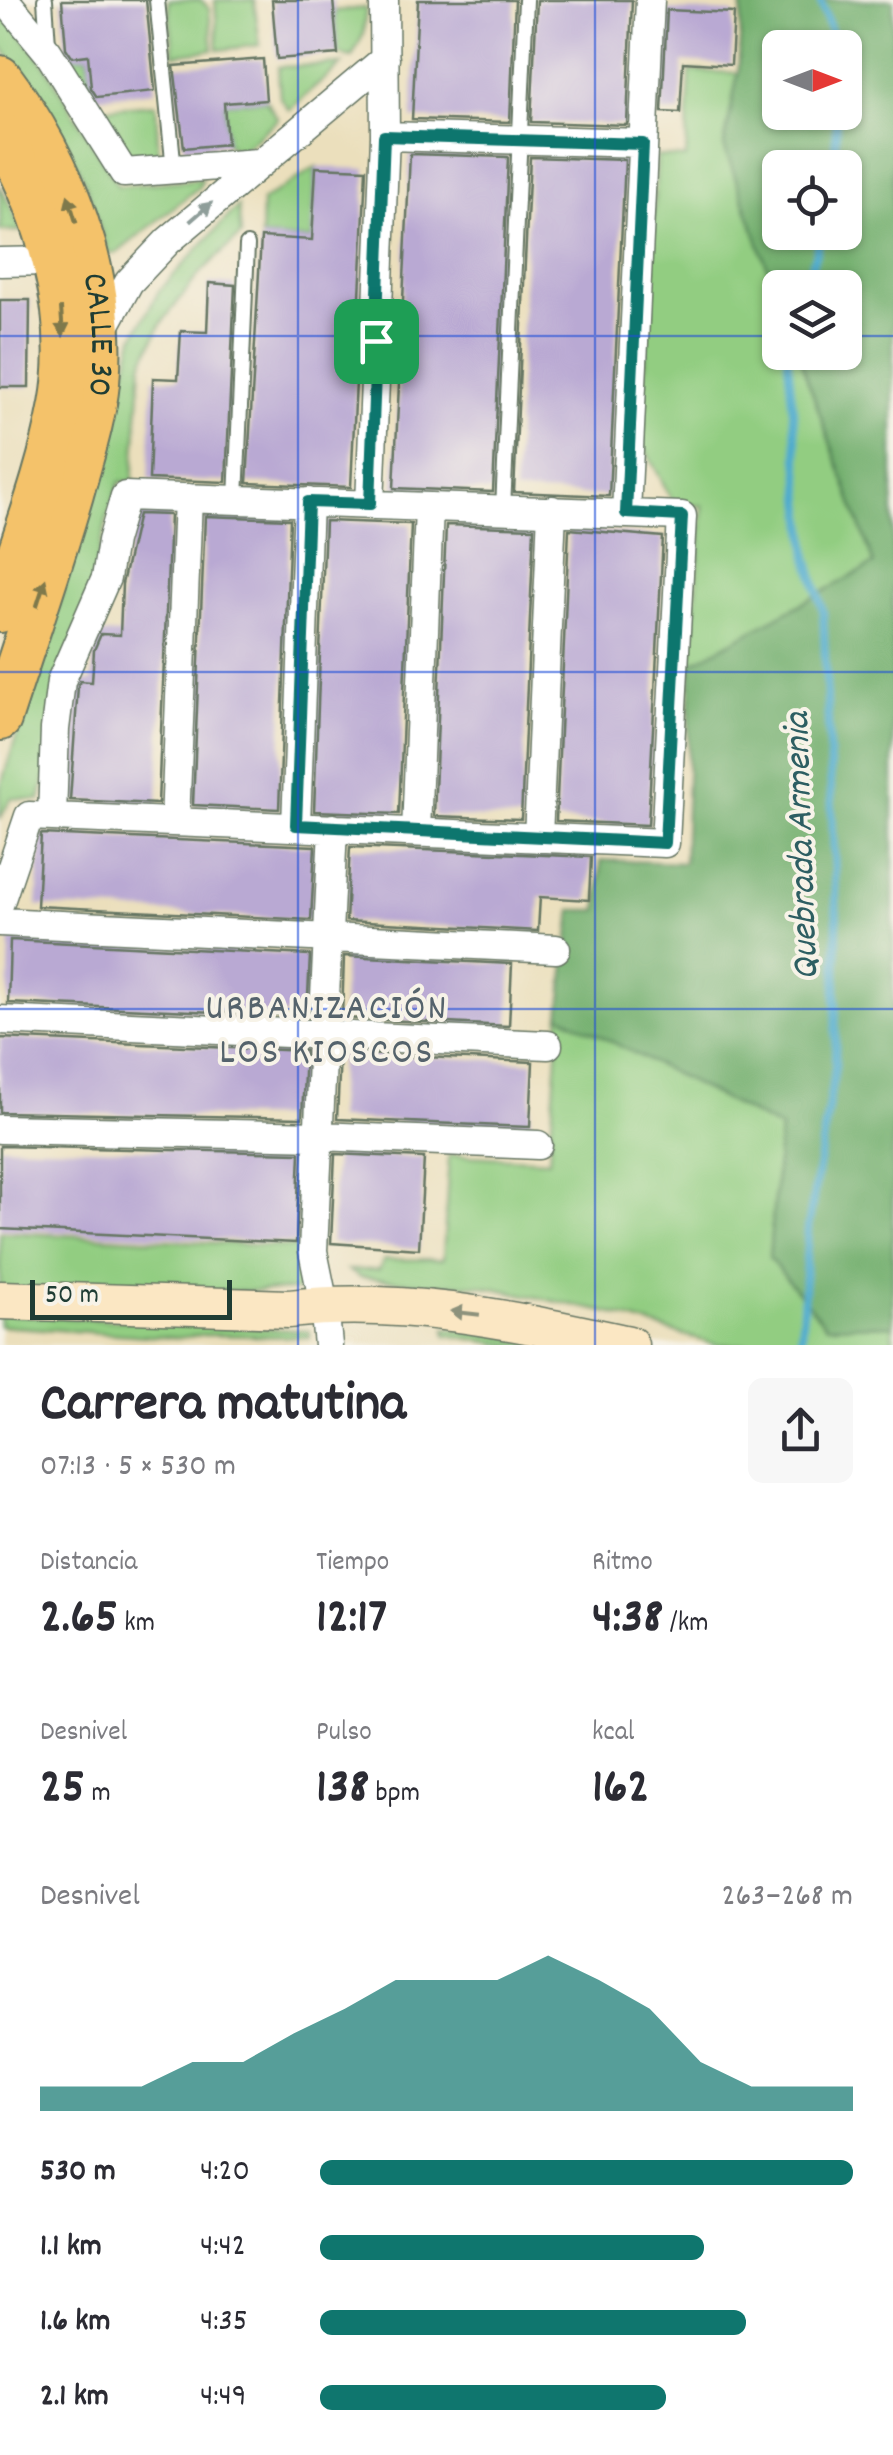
<!DOCTYPE html>
<html lang="es">
<head>
<meta charset="utf-8">
<style>
	:root { --surface:#fff; --page:#f7f7f7; --text:#2b2b33; --muted:#7c7c81; --accent:#0f766e }
	body { margin:0; font-family:Dekko,sans-serif; background:var(--page); color:var(--text); height:100vh; display:flex; flex-direction:column; font-size:38px; white-space:nowrap }
	* { box-sizing:border-box; margin:0 }
	p { font-size:32px; color:var(--muted) }
	.icon { flex:none; width:55px; height:55px; fill:none; stroke:currentColor; stroke-width:2; stroke-linecap:round; stroke-linejoin:round }
	.map { position:relative; height:1345px; overflow:hidden }
	.drawer { display:flex; flex-direction:column; background:var(--surface); flex:1 }
	.drawer>* { flex:none }
	.needle { width:65px; rotate:90deg }
	.tools { position:absolute; left:762px; top:30px; display:grid; gap:20px }
	.tools a { display:grid; place-items:center; width:100px; height:100px; border-radius:15px; background:var(--surface); box-shadow:0 2px 8px #0004; font-size:50px }
	.scale { position:absolute; left:30px; bottom:25px; width:202px; box-sizing:border-box; padding-left:10px; border:5px solid #1f3d34; border-top:0; font-size:28px; line-height:35px; white-space:nowrap; color:#1f3d34; -webkit-text-stroke:8px #f7f3e8; paint-order:stroke }
	.pin { position:absolute; display:grid; place-items:center; width:85px; height:85px; color:#fff; margin:-42px; border-radius:20px; box-shadow:0 5px 15px #0006 }
	.round { display:grid; place-items:center; flex:none; width:105px; height:105px; border-radius:15px; background:var(--page) }
	.overview { display:flex; align-items:center; justify-content:space-between; height:170px; padding:0 40px }
	h1 { font-size:55px; font-weight:800; line-height:75px }
	.stats { display:grid; grid-template-columns:repeat(3,1fr); gap:15px; height:170px; padding:10px 40px }
	.stats div { display:grid; align-content:center }
	.stats b { font-size:50px; font-weight:800 }
	.stats small { font-size:28px; font-weight:400 }
	.stats p { font-size:28px }
	.chart { height:280px; padding:20px 40px }
	.chart p { display:flex; justify-content:space-between }
	.chart svg { width:100%; height:180px; margin-top:10px; fill:var(--accent); opacity:.7 }
	ul { padding:0 40px; list-style:none; font-size:32px }
	li { display:grid; grid-template-columns:160px 120px 1fr; align-items:center; height:75px }
	li i { height:25px; border-radius:12px; background:var(--accent) }
	.map>svg:first-child { display:block }
	.green { fill:#92cd81; stroke:#58855a; stroke-width:2.5 }
	.forest { fill:#75b06f; stroke:#4a7652; stroke-width:2.5; fill-rule:evenodd }
	.lines { fill:none; stroke-linecap:round; stroke-linejoin:round }
	.stream { stroke:#4facce; stroke-width:8 }
	.building { fill:#b9a9d3 }
	.lane-casing { stroke:#667664; stroke-width:18 }
	.street-casing { stroke:#667664; stroke-width:31 }
	.secondary-casing { stroke:#667664; stroke-width:41 }
	.primary-casing { stroke:#667664; stroke-width:46 }
	.lane { stroke:#fff; stroke-width:14 }
	.street { stroke:#fff; stroke-width:28 }
	.secondary { stroke:#fbe7c3; stroke-width:38 }
	.primary { stroke:#f4c26a; stroke-width:42 }
	.oneway { fill:#7f794c }
	.oneway2 { fill:#8f9e9a }
	.oneway3 { fill:#8d927c }
	.route-casing { stroke:#fff; stroke-width:20 }
	.route { stroke:#0f766e; stroke-width:12 }
	.grid { fill:none; stroke:#1d4ed8; stroke-width:2.5; stroke-opacity:0.55 }
	.labels { text-anchor:middle; dominant-baseline:central; stroke-width:8; stroke-linejoin:round; paint-order:stroke }
	.street-label { font-size:35px; fill:#1f3d34; stroke:#f7f3e8 }
	.water-label { font-size:38px; font-style:italic; fill:#2d5e62; stroke:#f7f3e8 }
	.neighbourhood-label { font-size:38px; letter-spacing:2.5px; fill:#55636c; stroke:#f7f3e8 }
</style>
</head>
<body>
<div class="map">
<svg width="893" height="1345" viewBox="0 0 893 1345">
	<rect width="100%" height="100%" fill="#f7f3e8"/>
	<filter id="ink" filterUnits="userSpaceOnUse"><feTurbulence type="fractalNoise" baseFrequency=".01" numOctaves="2"/><feDisplacementMap in="SourceGraphic" scale="20" xChannelSelector="R" yChannelSelector="G"/><feConvolveMatrix kernelMatrix="1 2 1 2 8 2 1 2 1" color-interpolation-filters="sRGB"/></filter>
	<filter id="wash" filterUnits="userSpaceOnUse"><feTurbulence type="fractalNoise" baseFrequency=".0048" numOctaves="4" result="noise"/><feDisplacementMap in="SourceGraphic" scale="40" xChannelSelector="R" yChannelSelector="G"/><feGaussianBlur stdDeviation="2.25" result="paint"/><feColorMatrix in="noise" values="0 0 0 0 0 0 0 0 0 0 0 0 0 0 0 0 0 1.4 0 .05"/><feComposite in="paint" operator="in"/></filter>
	<g filter="url(#wash)">
		<rect width="100%" height="100%" fill="#ebdfbc"/>
		<!-- green -->
		<path class="green" d="M168 0H201L209 8 213 50 174 55Z
			M215 0H254L260 45 218 50Z
			M366 8 363 35 352 57 338 54 334 11Z
			M0 10 43 62 118 186 203 179 199 187 117 253H108L86 185 65 140 0 44Z
			M88 55 92 97 67 57Z
			M342 64 289 110 280 98 278 67Z
			M690 71 738 73 724 146 780 302V352L798 353 874 564 691 664 703 506 674 504 641 441 657 156 686 158Z
			M266 100 278 119 240 152 227 144 224 103Z
			M156 104 159 162 126 164 91 109Z
			M316 167 312 240 261 237 262 201Z
			M0 185 22 231H0Z
			M238 206 241 235 200 273 161 324 142 364 133 481 120 482 109 512 40 800 11 798 0 819V788L97 483 134 337 159 291Z
			M560 1015 780 1129 769 1258 826 1326 893 1325V1345H717L610 1313 479 1285 422 1284 359 1277 348 1270H379L384 1260 443 1259 449 1155 549 1160Z
			M0 1232 298 1247 303 1290 0 1297Z
			M0 1314 309 1331 310 1337 204 1335 177 1338 0 1326Z
			M446 1328 563 1345H508L446 1335Z"/>
		<!-- forest -->
		<path class="forest" d="M737 0H893V1325L826 1326 769 1258 780 1128 560 1015 572 910H598L601 860 684 863 691 664 874 564 798 353 845 352V288H780V302L724 146 738 73 742 4ZM780 48H845V112H780ZM780 168H845V232H780Z"/>
		<g class="lines">
			<!-- stream -->
			<path class="stream" d="M820 0 837 48
				M835 168 836 112
				M805 288 822 232
				M787 352 808 558 823 611 837 920 835 1067 808 1228 801 1338"/>
		</g>
		<g id="blocks">
			<!-- building -->
			<path class="building" d="M62 0H146L155 91 97 97 91 88 88 55 72 57 66 48Z
				M272 0H333L338 54 277 59Z
				M418 0H515L510 122 412 119Z
				M537 0H632L627 125 531 122Z
				M667 10 734 13 731 65 683 62 680 113 662 112Z
				M263 59 266 100 224 103 227 144 184 148 174 66Z
				M410 154 508 157 493 492 394 488Z
				M530 157 625 160 609 496 514 492Z
				M316 167 366 169 351 487 247 483 261 237 312 240Z
				M209 283 235 285 226 482 149 479 153 378 178 379 181 331 207 332Z
				M0 300H30L29 387H0Z
				M138 514 170 515 158 804 70 800 78 686 80 681 92 682 94 650 101 634 120 635 122 584Z
				M205 516 290 519 279 809 193 805Z
				M325 521 411 524 399 814 314 811Z
				M446 525 534 528 521 819 434 816Z
				M569 529 663 537 648 825 556 821Z
				M41 834 315 846 311 920 37 906Z
				M350 847 591 857 589 900 540 897 538 931 346 921Z
				M10 940 310 955 307 1016 8 1003Z
				M344 956 512 964 509 1026 342 1018Z
				M0 1038 305 1051 302 1118 0 1112Z
				M340 1053 533 1062 530 1127 337 1119Z
				M0 1146 300 1153 296 1243 0 1229Z
				M335 1154 424 1158 419 1249 331 1243Z"/>
		</g>
	</g>
	<g filter="url(#ink)">
		<use href="#blocks" fill-opacity="0" stroke="#667664" stroke-width="2.5"/>
		<g class="lines">
			<!-- lane casing -->
			<g class="lane-casing">
				<path id="lane" d="M45 0 48 44
					M157 0 174 170
					M236 499 247 245
					M503 509 526 0"/>
			</g>
			<!-- street casing -->
			<g class="street-casing">
				<path id="street" d="M5 0 48 52 124 173 258 163
					M385 136 643 143
					M0 262 52 261
					M100 335 129 282 168 241 385 59
					M370 504 385 136 384 0
					M626 513 650 0
					M175 822 188 498
					M296 825 308 502
					M416 832 429 507
					M538 838 552 510
					M0 902 29 816 665 843 682 516 125 496 112 541 106 578 61 681 55 729 52 817
					M0 922 556 949
					M0 1020 548 1045
					M0 1129 319 1136 538 1145
					M328 1345 324 1305 313 1251 333 828"/>
			</g>
			<!-- secondary casing -->
			<g class="secondary-casing">
				<path id="secondary" d="M0 1300 289 1309C404 1296 516 1321 629 1345"/>
			</g>
			<!-- primary casing -->
			<g class="primary-casing">
				<g id="primary">
					<path id="s1" d="M0 77C64 162 108 274 98 383 94 421 82 457 72 494 50 570 24 644 0 719"/>
					<path d="M0 132C46 210 78 313 61 405 48 475 21 543 0 611"/>
				</g>
			</g>
			<!-- lane -->
			<use href="#lane" class="lane"/>
			<!-- street -->
			<use href="#street" class="street"/>
			<!-- secondary -->
			<use href="#secondary" class="secondary"/>
			<!-- primary -->
			<use href="#primary" class="primary"/>
		</g>
		<!-- one-way arrows -->
		<defs><path id="oneway-solid" d="M-6-.8H1V-3.2L6.5 0L1 3.2V.8H-6Z" transform="scale(2.5)"/></defs>
		<g class="oneway">
			<use href="#oneway-solid" transform="translate(72 209) rotate(-107)"/>
			<use href="#oneway-solid" transform="translate(62 322) rotate(86)"/>
			<use href="#oneway-solid" transform="translate(41 593) rotate(-72)"/>
		</g>
		<use class="oneway2" href="#oneway-solid" transform="translate(201 212) rotate(-41)"/>
		<use class="oneway3" href="#oneway-solid" transform="translate(465 1313) rotate(-173)"/>
	</g>
	<g class="lines" filter="url(#ink)">
		<!-- route casing -->
		<g class="route-casing">
			<path id="route" d="M384 136 643 144 626 513 682 516 665 843 296 825 308 502 370 504Z"/>
		</g>
		<!-- route -->
		<use href="#route" class="route"/>
	</g>
	<!-- grid -->
	<path class="grid" d="M298 0V1345M595 0V1345M0 336H780M845 336H893M0 672H893M0 1009H893"/>
	<g class="labels">
		<!-- street labels -->
		<g class="street-label">
			<text stroke="none"><textPath href="#s1" startOffset="280">CALLE 30</textPath></text>
		</g>
		<!-- water labels -->
		<g class="water-label">
			<text transform="translate(804 846) rotate(-92)">Quebrada Armenia</text>
		</g>
		<!-- neighbourhood labels -->
		<g class="neighbourhood-label">
			<text x="327" y="1010">URBANIZACIÓN<tspan x="327" dy="44">LOS KIOSCOS</tspan></text>
		</g>
	</g>
</svg>
<div class="tools">
<a><svg class="needle" viewBox="-14 -14 28 28"><path d="M0-13l5 13h-10z" fill="#e53935"/><path d="M0 13l5-13h-10z" fill="#7c7c81"/></svg></a>
<a><svg class="icon" aria-label="locate" viewBox="0 0 24 24"><circle cx="12" cy="12" r="6"/><path d="M12 2v4M12 18v4M2 12h4M18 12h4"/></svg></a>
<a><svg class="icon" aria-label="layers" viewBox="0 0 24 24"><path d="M12 4l9 5-9 5-9-5zM3 14l9 5 9-5"/></svg></a>
</div>
<div class="scale">50 m</div>
<div class="pin" style="left:376px;top:341px;background:#1e9e55"><svg class="icon" aria-label="arrive" viewBox="0 0 24 24"><path d="M6 21V4h12l-3 4 3 4H6"/></svg></div>
</div>
<section class="drawer">
<div class="overview"><div><h1>Carrera matutina</h1><p>07:13 · 5 × 530 m</p></div><a class="round"><svg class="icon" aria-label="share" viewBox="0 0 24 24"><path d="M12 15V3M7 8l5-5 5 5M5 13v7h14v-7"/></svg></a></div>
<div class="stats">
<div><p>Distancia</p><b>2.65<small> km</small></b></div>
<div><p>Tiempo</p><b>12:17</b></div>
<div><p>Ritmo</p><b>4:38<small> /km</small></b></div>
</div>
<div class="stats">
<div><p>Desnivel</p><b>25<small> m</small></b></div>
<div><p>Pulso</p><b>138<small> bpm</small></b></div>
<div><p>kcal</p><b>162</b></div>
</div>
<div class="chart"><p><span>Desnivel</span>263–268 m</p>
<svg viewBox="0 0 160 44" preserveAspectRatio="none"><path d="M0 44V38L10 38L20 38L30 32L40 32L50 25L60 19L70 12L80 12L90 12L100 6L110 12L120 19L130 32L140 38L150 38L160 38V44z"/></svg>
</div>
<ul>
<li><b>530 m</b>4:20<i style="width:100%"></i></li>
<li><b>1.1 km</b>4:42<i style="width:72%"></i></li>
<li><b>1.6 km</b>4:35<i style="width:80%"></i></li>
<li><b>2.1 km</b>4:49<i style="width:65%"></i></li>
</ul>
</section>
</body>
</html>
